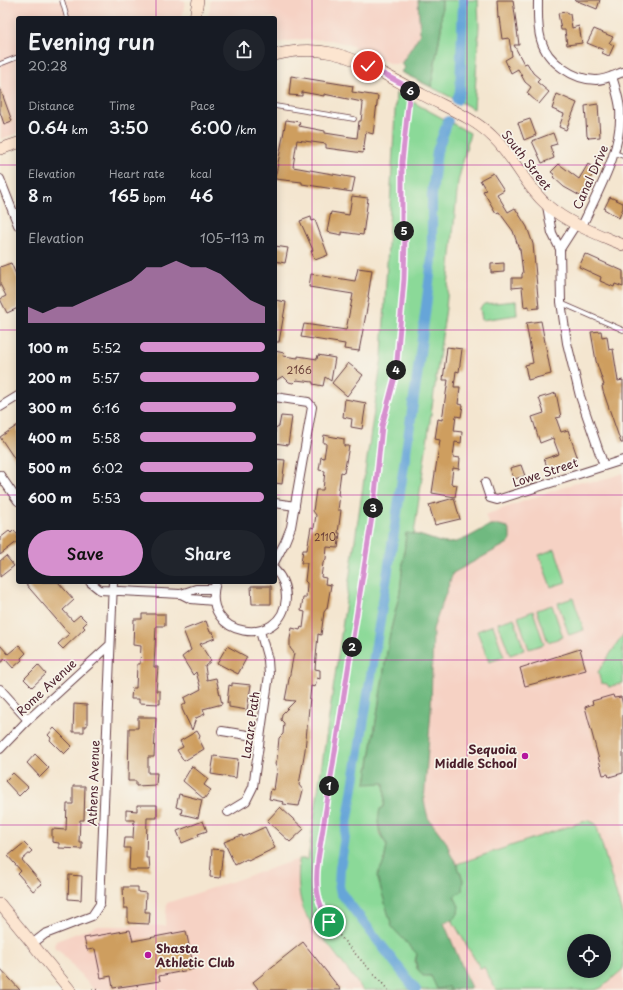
<!DOCTYPE html>
<html lang="en">
<head>
<meta charset="utf-8">
<style>
	:root { --surface:#171b24; --page:#20242c; --text:#f1f3f6; --muted:#9ea1a6; --accent:#d690ce }
	body { margin:0; font-family:"Playpen Sans",sans-serif; background:var(--page); color:var(--text); height:100vh; display:flex; flex-direction:column; font-size:15px; white-space:nowrap }
	* { box-sizing:border-box; margin:0 }
	p { font-size:13px; color:var(--muted) }
	.icon { flex:none; width:22px; height:22px; fill:none; stroke:currentColor; stroke-width:2; stroke-linecap:round; stroke-linejoin:round }
	.map { position:relative; flex:1; overflow:hidden }
	.panel { position:absolute; left:16px; top:16px; width:261px; height:568px; display:flex; flex-direction:column; background:var(--surface); border-radius:4px; box-shadow:0 2px 10px #0003 }
	.panel>* { flex:none }
	.buttons { position:absolute; left:567px; top:934px; display:grid; gap:8px }
	.buttons a { display:grid; place-items:center; width:44px; height:44px; border-radius:50%; background:var(--surface); box-shadow:0 2px 10px #0003; font-size:20px }
	.pin { position:absolute; display:grid; place-items:center; width:34px; height:34px; color:#fff; margin:-17px; border:2px solid #fff; border-radius:50%; box-shadow:0 1px 4px #0007 }
	.km { position:absolute; width:20px; height:20px; margin:-10px; border-radius:50%; background:#222; color:#fff; font-size:11px; line-height:20px; text-align:center }
	.round { display:grid; place-items:center; flex:none; width:42px; height:42px; border-radius:21px; background:var(--page) }
	.head { display:flex; align-items:center; justify-content:space-between; height:68px; padding:0 12px }
	h1 { font-size:22px; font-weight:600; line-height:30px }
	.metrics { display:grid; grid-template-columns:repeat(3,1fr); gap:6px; height:68px; padding:4px 12px }
	.metrics div { display:grid; align-content:center }
	.metrics b { font-size:17px; font-weight:600 }
	.metrics small { font-size:11px; font-weight:400 }
	.metrics p { font-size:11px }
	.chart { height:112px; padding:8px 12px }
	.chart p { display:flex; justify-content:space-between }
	.chart svg { width:100%; height:72px; margin-top:4px; fill:var(--accent); opacity:.7 }
	.cta { display:flex; gap:8px; margin-top:auto; padding:8px 12px }
	.cta a { flex:1; height:46px; border-radius:24px; background:var(--accent); color:#111; font-size:16px; font-weight:600; line-height:46px; text-align:center }
	.cta a+a { background:var(--page); color:var(--text) }
	ul { padding:0 12px; list-style:none; font-size:13px }
	li { display:grid; grid-template-columns:64px 48px 1fr; align-items:center; height:30px }
	li i { height:10px; border-radius:5px; background:var(--accent) }
	.map>svg:first-child { display:block }
	.built { fill:#f6d2c4; fill-rule:evenodd }
	.green { fill:#8bd998; stroke:#6a7c62; fill-rule:evenodd }
	.forest { fill:#70b980; stroke:#5d6c56 }
	.lines { fill:none; stroke-linecap:round; stroke-linejoin:round }
	.canal { stroke:#66a5d8; stroke-width:10 }
	.building { fill:#ce9e5e }
	.lane-casing { stroke:#643d44; stroke-width:5.5 }
	.street-casing { stroke:#643d44; stroke-width:10 }
	.secondary-casing { stroke:#643d44; stroke-width:12 }
	.path { stroke:#643d44; stroke-width:1.5; stroke-dasharray:1 3; stroke-linecap:butt }
	.lane { stroke:#fff; stroke-width:4 }
	.street { stroke:#fff; stroke-width:8 }
	.secondary { stroke:#fce5d0; stroke-width:11 }
	.route-casing { stroke:#fff; stroke-width:8 }
	.route { stroke:#d690ce; stroke-width:5 }
	.grid { fill:none; stroke:#b5179e; stroke-width:1; stroke-opacity:0.55 }
	.poi-dot { fill:#b5179e; stroke:#f7f3e8; stroke-width:1.5 }
	.labels { text-anchor:middle; dominant-baseline:central; stroke-width:3.5; stroke-linejoin:round; paint-order:stroke }
	.number-label { font-size:10px; fill:#6b3f38 }
	.street-label { font-size:12px; fill:#4a1f2b; stroke:#f7f3e8 }
	.poi-label { font-size:12px; font-weight:bold; fill:#4a1f2b; stroke:#f7f3e8; text-anchor:end }
</style>
</head>
<body>
<div class="map">
<svg width="623" height="990" viewBox="0 0 623 990">
	<rect width="100%" height="100%" fill="#f7f3e8"/>
	<filter id="ink" filterUnits="userSpaceOnUse"><feTurbulence type="fractalNoise" baseFrequency=".025" numOctaves="2"/><feDisplacementMap in="SourceGraphic" scale="8" xChannelSelector="R" yChannelSelector="G"/><feConvolveMatrix kernelMatrix="1 2 1 2 8 2 1 2 1" color-interpolation-filters="sRGB"/></filter>
	<filter id="wash" filterUnits="userSpaceOnUse"><feTurbulence type="fractalNoise" baseFrequency=".012" numOctaves="4" result="noise"/><feDisplacementMap in="SourceGraphic" scale="16" xChannelSelector="R" yChannelSelector="G"/><feGaussianBlur stdDeviation="0.9" result="paint"/><feColorMatrix in="noise" values="0 0 0 0 0 0 0 0 0 0 0 0 0 0 0 0 0 1.4 0 .05"/><feComposite in="paint" operator="in"/></filter>
	<g filter="url(#wash)">
		<rect width="100%" height="100%" fill="#f4e6d0"/>
		<!-- built -->
		<path class="built" d="M0 0H185L182 18H18V133L1 139Z
			M211 0H418L420 34 401 64H391L350 45 331 40 302 39 275 43V18H208Z
			M623 473V990H471L444 923 452 920 457 864 451 855 447 843 428 818 424 801 431 710 433 629 452 573 510 542 499 525H490L485 515 581 481 596 482ZM574 941H604V971H574Z
			M299 859 298 890 303 911 315 930 363 990H94L60 951 55 948 54 945 56 941 96 926H130V925L165 926 167 903Z"/>
		<!-- green -->
		<path class="green" d="M442 0H478L479 26 474 109 431 87 441 29Z
			M396 93 470 133 458 182 446 308 414 534H406L400 592 390 633 366 783H384L385 795 384 807 380 809 379 833 387 845 384 862 377 876 409 944 417 954 415 961 417 969 449 987 451 990H363L307 917C297 898 298 880 299 859H308L382 357Z
			M516 301 517 315 482 320 480 308 484 304Z
			M555 549 566 582 551 587 539 555Z
			M573 598 584 630 569 635 558 603Z
			M552 605 563 637 548 642 537 610Z
			M533 611 544 644 529 649 518 617Z
			M514 618 524 650 510 655 498 623Z
			M493 625 504 657 489 662 477 631Z
			M623 635V683L609 687 607 684 601 683 598 672Z
			M588 820 596 824 623 917V969L601 988 595 990H496L484 967 480 968 452 920 458 914 454 896 463 880 457 864ZM574 941H604V971H574Z"/>
		<!-- forest -->
		<path class="forest" d="M418 0H442L441 29 431 87 401 72 405 67 401 64 420 34Z
			M490 525H499L507 527 510 532V542L453 573 433 629 431 710 424 801 428 818 447 843 451 855 457 864 463 880 462 891 454 896 459 906 458 914 452 920 444 923 471 988 451 990 449 987 437 989 431 976H423C417 969 414 963 417 954L392 927 377 876 384 862 387 845C379 832 376 824 380 809L384 807 385 795 384 783 366 784 390 633 400 592 406 533C419 534 427 538 440 542 457 547 475 533 490 525Z"/>
		<g class="lines">
			<!-- canal -->
			<path class="canal" d="M457 100 460 91 463 0
				M416 990 341 893 339 886 340 868 394 533 417 377 432 259V195L437 151 448 121"/>
		</g>
		<g id="blocks">
			<!-- building -->
			<path class="building" d="M497 0H513L519 45H514L524 64 527 63 533 73 540 79 537 82 549 92 539 104 527 93 531 87 525 82 518 69 511 73 505 60 512 56 509 38 502 39 499 17 498 18Z
				M575 0H600L597 9Z
				M567 12 568 14H570L572 28 579 26 582 43 567 45 565 30H561L558 13Z
				M594 29 613 37 609 43 614 45 609 56 602 53 604 50 587 43Z
				M291 76 353 86 352 92 378 96 373 134 366 132 363 153 326 148V144L297 140 293 167 355 178 352 192 302 184V182L275 179 286 120 300 122 299 126 325 131V133L357 138 359 121H361L363 104 362 102 324 94V96L302 92V96L289 95Z
				M0 88 12 121 4 124 0 112Z
				M557 94 577 103 566 130 559 127 564 114 552 109Z
				M598 104 600 137 589 138 587 136 585 106Z
				M530 119 536 135 524 140 518 123Z
				M553 133 557 144 550 146 554 158 542 163 532 141Z
				M559 164 579 179 588 164 596 169 587 184 590 186 582 197 564 187 553 177 555 175 551 172Z
				M493 173 504 190 497 194 508 212 515 208 527 227 533 244 539 308 529 309V306L524 307 522 287 512 288V278H522V274L523 273 520 249H519L513 231 499 212 496 213 483 191 486 190 480 180Z
				M352 196 368 198 363 235 342 232V235L327 232 331 212 349 215Z
				M610 197 623 203V208L619 218 604 209Z
				M311 217 312 221 315 220 328 255 315 260 311 251 313 250 300 221Z
				M275 246 288 248 285 263 275 261Z
				M585 254 623 271V287L615 284 614 287 600 281 601 277 579 267Z
				M11 263 18 279V308L7 313 0 299 6 296 0 284V267Z
				M504 263V272L491 273V264Z
				M358 268 372 270 368 297 369 298 359 351 344 349 345 344 301 337 304 324 346 330 353 294 309 287 311 274 355 281Z
				M275 300 286 302 279 342H275Z
				M541 321 551 374 528 380 525 365 533 363 526 323Z
				M601 331 602 337 607 336 609 350 613 349 618 381 623 380V443H621L603 391 602 386 604 385 596 361 591 332Z
				M447 347 462 349 459 372 456 371 454 387H460L458 404 463 405 461 417 456 416 454 431 462 432 461 443 455 442 453 457 460 458 459 469 453 468 451 484 457 485 455 497 432 493 440 440 435 439 438 419 442 420 448 380H443Z
				M275 351 284 353 283 356 298 358V356L317 359 318 355 335 358 331 381 325 377 323 386 313 384V382L296 380 293 383 289 382 283 376 275 381Z
				M348 363 363 375 347 396 332 383Z
				M556 393 561 417 556 418 561 432 568 430 578 459 548 469 544 459 559 454 553 438 540 443 532 417 544 413 539 398Z
				M345 399 366 403 362 429 351 427 352 419 343 417Z
				M281 416 292 417 288 445 275 443V428L279 426Z
				M18 425V464L0 437Z
				M324 435 344 439V446H349L344 473 341 472 338 495H340L338 510H341L338 533H340L338 548 327 547 326 559 323 563 321 577 326 578 325 584 331 585 327 608 324 612 321 635 318 634 315 669 320 670V679L317 678 315 687 311 686 305 750 299 785 303 790 299 806 283 804 284 802 269 799 271 789 274 790 277 769 275 764 277 759 279 738 283 734 284 723 281 720 282 714 295 701 285 700 294 653 290 648V639L292 628 300 630 301 627 303 628 305 612 301 611 303 598H306L307 583 305 581 307 563H301L303 550H307L311 527 314 528 316 515 313 511 316 490H323L325 471 319 470 321 457 324 458 326 445V443H323Z
				M275 459 285 460 282 484 275 483Z
				M521 465 525 476 514 479 510 468Z
				M454 498 460 519 435 525 429 505Z
				M14 530 18 535V541L0 555V538L9 531 11 533Z
				M6 556 14 566 0 577V561Z
				M24 582H58L74 600 63 610 73 621 80 615 87 622 83 626 85 628 63 649 58 644 69 634Z
				M251 586H271V604H252Z
				M142 614H165V626H156L154 667H158L156 691H160V704L139 703V699H131L132 688H136L137 664H140L141 646 133 645 134 619H142Z
				M206 621 210 632H213L215 638 200 644 211 661 205 666 207 680 216 678 222 704 203 709 205 714 196 718 192 730 182 709V706L186 703 184 698 201 689 196 672 193 675 182 657 191 650 183 630Z
				M0 645 8 654 19 645 26 653 21 658 22 660 13 668 5 659 0 663Z
				M227 646 247 657 238 674 217 663Z
				M580 649 586 670 525 686 520 668Z
				M38 665 46 674 32 687 24 679Z
				M232 683 251 685 247 710 229 707V702L227 703 229 685 232 686Z
				M613 695 614 698 621 697 623 705V773L609 777 608 774 603 775 585 707 593 704 592 701Z
				M74 704 87 705V726H84V732H73Z
				M138 717H156L154 757H148V773H157L156 785 136 786V781H128L129 728H138Z
				M54 728 72 746 64 754 50 740 51 738 48 735Z
				M197 731 200 736 199 739 204 749 184 761 177 750 183 747 180 741Z
				M35 754 49 768 40 777 27 763Z
				M214 756 238 759 236 778 211 774Z
				M192 766 208 779 204 785 211 790 204 799 183 781Z
				M13 773 28 787 19 796 5 781Z
				M73 786H85L84 820H80L79 842H82V849L59 848V843L52 842V829L66 830 67 804H73Z
				M179 794 202 800 198 818 181 814 182 809 176 807Z
				M137 805H157V818H147L146 858H149L150 870H129L130 848H124L125 838H133L134 820H126V810L137 811Z
				M280 807 304 829 290 842 267 821Z
				M203 821 207 831 198 834 199 836 182 843 177 831Z
				M265 827 275 848 248 861 247 859 235 865 224 842 242 835 243 837Z
				M24 843 32 851 22 860 42 884 33 891 18 874 21 871 8 856Z
				M212 849 223 850 220 878 210 877Z
				M69 875 82 876 81 900 68 899Z
				M123 887H138V892L146 893 145 912H150L149 924 128 923V908H124Z
				M130 930 133 941 186 931 194 969 159 976 160 981 113 988 111 976 101 978 95 949 87 950 84 938Z
				M303 942 341 990H259L253 982Z
				M0 968 20 990H0Z"/>
		</g>
	</g>
	<g filter="url(#ink)">
		<use href="#blocks" fill-opacity="0" stroke="#643d44" stroke-width="1"/>
		<g class="lines">
			<!-- lane casing -->
			<g class="lane-casing">
				<path id="lane" d="M62 0 67 18
					M0 64 18 57
					M275 106 354 119
					M615 153 623 156
					M561 303 623 330"/>
			</g>
			<!-- street casing -->
			<g class="street-casing">
				<path id="street" d="M538 0C538 13 537 27 541 40 547 62 574 80 596 80 605 80 615 75 623 72
					M0 179 18 225
					M547 206 552 233 560 249 561 302 567 343 580 396 604 466
					M582 226C598 191 623 149 620 109 619 98 615 87 612 76
					M560 249 576 224
					M275 397 308 402 312 407 291 527 285 542 275 561
					M0 407 18 396
					M0 475 18 501
					M485 483 490 498 497 500 623 460
					M275 503 295 506
					M90 582 100 590 181 594 196 589H214
					M216 582C199 638 283 650 286 598 286 587 283 578 275 570
					M181 594 191 599 214 601
					M0 689 28 720
					M222 731 260 737
					M0 749 28 720 110 645
					M228 812 246 801 253 787 269 675 268 660 260 631
					M32 944 45 934 92 916 100 904 113 582"/>
			</g>
			<!-- secondary casing -->
			<g class="secondary-casing">
				<path id="secondary" d="M195 18 198 0
					M275 55C294 50 313 49 332 53 364 60 394 80 423 95 447 108 474 118 493 137 515 158 525 186 548 206 569 224 598 234 623 245
					M0 149 18 143
					M0 904 70 990"/>
			</g>
			<!-- path -->
			<path class="path" d="M92 989 99 990
				M123 990H131
				M133 990 138 989 137 984
				M388 990C369 967 325 926 318 900 315 891 316 881 316 872L374 504 382 427 396 373 398 333 404 300 405 235 402 221V162L409 98"/>
			<!-- lane -->
			<use href="#lane" class="lane"/>
			<!-- street -->
			<use href="#street" class="street"/>
			<!-- secondary -->
			<use href="#secondary" class="secondary"/>
		</g>
	</g>
	<g class="lines" filter="url(#ink)">
		<!-- route casing -->
		<g class="route-casing">
			<path id="route" d="M329 922C316 901 315 884 318 860L374 504 382 426 396 373 404 279 405 235 402 221V162L410 88 368 66"/>
		</g>
		<!-- route -->
		<use href="#route" class="route"/>
	</g>
	<!-- grid -->
	<path class="grid" d="M156 0V18M312 0V990M467 0V990M0 165H18M275 165H623M0 330H18M275 330H623M0 495H18M275 495H623M156 582V990M0 660H623M0 825H623"/>
	<!-- markers -->
	<g class="poi-dot">
		<circle cx="525" cy="756" r="4"/>
		<circle cx="148" cy="955" r="4"/>
	</g>
	<g class="labels">
		<!-- number labels -->
		<g class="number-label">
			<text x="299" y="369">2166</text>
			<text x="325" y="536">2110</text>
		</g>
		<!-- street labels -->
		<g class="street-label">
			<text transform="translate(527 160) rotate(52)">South Street</text>
			<text transform="translate(590 177) rotate(-66)">Canal Drive</text>
			<text transform="translate(545 472) rotate(-18)">Lowe Street</text>
			<text transform="translate(46 687) rotate(-43)">Rome Avenue</text>
			<text transform="translate(250 725) rotate(-82)">Lazare Path</text>
			<text transform="translate(93 783) rotate(-88)">Athens Avenue</text>
		</g>
		<!-- poi labels -->
		<g class="poi-label">
			<text x="517" y="749">Sequoia<tspan x="517" dy="14">Middle School</tspan></text>
			<text x="156" y="948" text-anchor="start">Shasta<tspan x="156" dy="14">Athletic Club</tspan></text>
		</g>
	</g>
</svg>
<div class="buttons">
<a><svg class="icon" aria-label="locate" viewBox="0 0 24 24"><circle cx="12" cy="12" r="6"/><path d="M12 2v4M12 18v4M2 12h4M18 12h4"/></svg></a>
</div>
<div class="pin" style="left:329px;top:922px;background:#1e9e55"><svg class="icon" aria-label="arrive" viewBox="0 0 24 24"><path d="M6 21V4h12l-3 4 3 4H6"/></svg></div>
<div class="pin" style="left:368px;top:66px;background:#d93025"><svg class="icon" aria-label="check" viewBox="0 0 24 24"><path d="M5 12l5 5 9-10"/></svg></div>
<b class="km" style="left:329px;top:786px">1</b>
<b class="km" style="left:352px;top:647px">2</b>
<b class="km" style="left:373px;top:508px">3</b>
<b class="km" style="left:396px;top:370px">4</b>
<b class="km" style="left:404px;top:231px">5</b>
<b class="km" style="left:410px;top:91px">6</b>
<section class="panel">
<div class="head"><div><h1>Evening run</h1><p>20:28</p></div><a class="round"><svg class="icon" aria-label="share" viewBox="0 0 24 24"><path d="M12 15V3M7 8l5-5 5 5M5 13v7h14v-7"/></svg></a></div>
<div class="metrics">
<div><p>Distance</p><b>0.64<small> km</small></b></div>
<div><p>Time</p><b>3:50</b></div>
<div><p>Pace</p><b>6:00<small> /km</small></b></div>
</div>
<div class="metrics">
<div><p>Elevation</p><b>8<small> m</small></b></div>
<div><p>Heart rate</p><b>165<small> bpm</small></b></div>
<div><p>kcal</p><b>46</b></div>
</div>
<div class="chart"><p><span>Elevation</span>105–113 m</p>
<svg viewBox="0 0 160 44" preserveAspectRatio="none"><path d="M0 44V34L10 38L20 34L30 34L40 30L50 26L60 22L70 18L80 10L90 10L100 6L110 10L120 10L130 14L140 22L150 30L160 34V44z"/></svg>
</div>
<ul>
<li><b>100 m</b>5:52<i style="width:100%"></i></li>
<li><b>200 m</b>5:57<i style="width:95%"></i></li>
<li><b>300 m</b>6:16<i style="width:77%"></i></li>
<li><b>400 m</b>5:58<i style="width:93%"></i></li>
<li><b>500 m</b>6:02<i style="width:90%"></i></li>
<li><b>600 m</b>5:53<i style="width:99%"></i></li>
</ul>
<div class="cta"><a>Save</a><a>Share</a></div>
</section>
</div>
</body>
</html>
